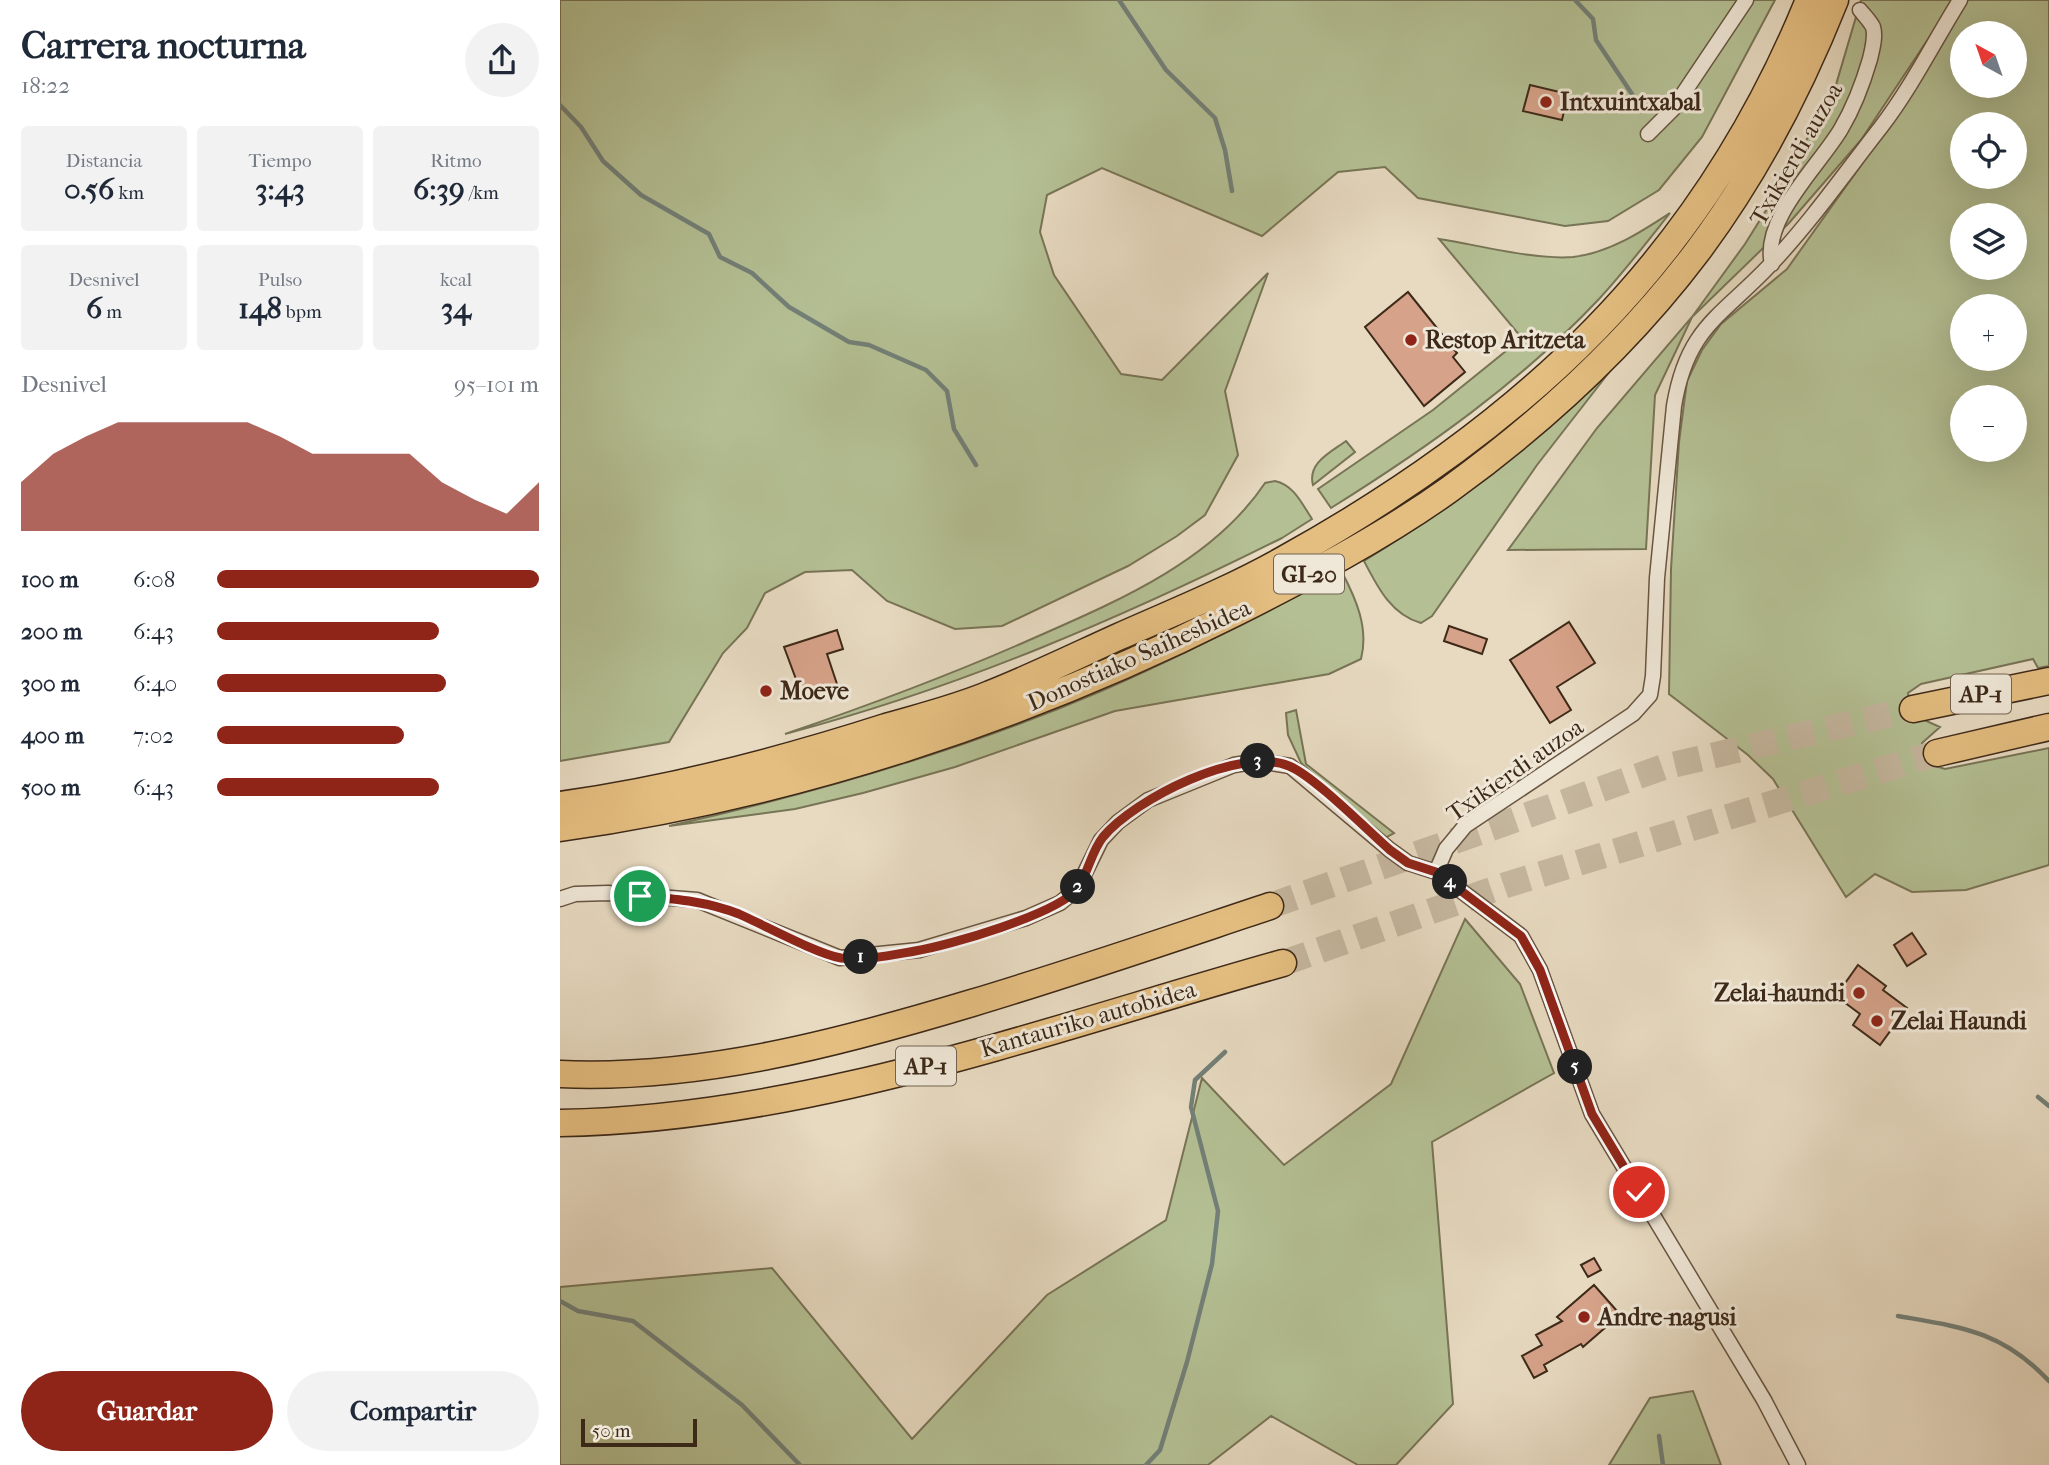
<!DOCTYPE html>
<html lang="es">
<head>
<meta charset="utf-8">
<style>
	:root { --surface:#fff; --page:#f2f2f3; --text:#1f2937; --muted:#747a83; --accent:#8f2418 }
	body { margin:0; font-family:"IM FELL French Canon",serif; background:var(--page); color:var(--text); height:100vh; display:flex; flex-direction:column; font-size:26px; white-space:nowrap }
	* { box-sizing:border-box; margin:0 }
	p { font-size:23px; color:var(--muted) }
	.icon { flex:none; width:38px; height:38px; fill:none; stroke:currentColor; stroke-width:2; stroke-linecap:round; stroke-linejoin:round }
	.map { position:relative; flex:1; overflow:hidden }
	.drawer { display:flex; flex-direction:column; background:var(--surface); width:560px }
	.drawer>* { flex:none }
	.needle { width:46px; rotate:320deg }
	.fabs { position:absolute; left:1390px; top:21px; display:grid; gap:14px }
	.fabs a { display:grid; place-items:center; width:77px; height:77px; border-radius:50%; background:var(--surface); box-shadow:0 7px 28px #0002; font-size:35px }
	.scale { position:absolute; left:21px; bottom:18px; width:116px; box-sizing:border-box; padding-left:7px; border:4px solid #3d2918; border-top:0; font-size:19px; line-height:24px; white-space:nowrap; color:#3d2918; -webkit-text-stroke:5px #efe7d7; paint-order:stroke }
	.pin { position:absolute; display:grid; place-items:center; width:60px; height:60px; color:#fff; margin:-30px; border:4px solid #fff; border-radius:50%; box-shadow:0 2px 7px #0007 }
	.km { position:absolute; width:35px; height:35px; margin:-18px; border-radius:50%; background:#222; color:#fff; font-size:19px; line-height:35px; text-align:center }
	.round { display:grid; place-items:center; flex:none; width:74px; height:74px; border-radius:37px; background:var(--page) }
	.summary { display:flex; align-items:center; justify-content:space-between; height:119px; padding:0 21px }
	h1 { font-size:38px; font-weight:700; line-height:52px }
	.stats { display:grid; grid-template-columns:repeat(3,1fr); gap:10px; height:119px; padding:7px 21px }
	.stats div { display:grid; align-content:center; border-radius:7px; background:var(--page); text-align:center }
	.stats b { font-size:30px; font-weight:700 }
	.stats small { font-size:19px; font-weight:400 }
	.stats p { font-size:19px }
	.chart { height:196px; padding:14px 21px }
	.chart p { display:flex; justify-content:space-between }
	.chart svg { width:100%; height:126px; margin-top:7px; fill:var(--accent); opacity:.7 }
	.cta { display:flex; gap:14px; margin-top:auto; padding:14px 21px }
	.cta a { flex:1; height:80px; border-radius:42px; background:var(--accent); color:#fff; font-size:28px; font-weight:700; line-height:80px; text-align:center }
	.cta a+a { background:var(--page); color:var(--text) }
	ul { padding:0 21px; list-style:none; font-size:23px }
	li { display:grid; grid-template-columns:112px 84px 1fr; align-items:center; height:52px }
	li i { height:18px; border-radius:9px; background:var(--accent) }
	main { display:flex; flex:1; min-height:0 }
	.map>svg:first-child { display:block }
	.green { fill:#b4c094; stroke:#787456; stroke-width:2; fill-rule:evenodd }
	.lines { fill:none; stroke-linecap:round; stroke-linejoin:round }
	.stream { stroke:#738078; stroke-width:4.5 }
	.building { fill:#d6a289; stroke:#3d2918; stroke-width:2 }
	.motorway-tunnel { stroke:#c5b79f; stroke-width:26; stroke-dasharray:26 13; stroke-linecap:butt }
	.minor-casing { stroke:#685542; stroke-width:17 }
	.motorway-casing { stroke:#3d2918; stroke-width:29 }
	.minor { stroke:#efe7d7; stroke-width:14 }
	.motorway { stroke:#e4bd80; stroke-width:26 }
	.route-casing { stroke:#fff; stroke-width:14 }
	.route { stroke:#8f2418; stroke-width:9 }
	.poi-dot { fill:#8f2418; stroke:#efe7d7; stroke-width:2.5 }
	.labels { text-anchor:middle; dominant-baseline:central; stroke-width:6; stroke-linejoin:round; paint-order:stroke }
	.shield { fill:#efe7d7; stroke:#726251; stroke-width:2 }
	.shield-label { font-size:23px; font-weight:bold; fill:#3d2918 }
	.poi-label { font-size:24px; font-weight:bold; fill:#3d2918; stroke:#efe7d7; text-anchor:start }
	.street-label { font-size:24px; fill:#3d2918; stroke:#efe7d7 }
</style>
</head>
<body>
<main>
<section class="drawer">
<div class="summary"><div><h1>Carrera nocturna</h1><p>18:22</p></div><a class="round"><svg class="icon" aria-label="share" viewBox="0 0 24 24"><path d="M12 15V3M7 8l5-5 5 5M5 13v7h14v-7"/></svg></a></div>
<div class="stats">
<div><p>Distancia</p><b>0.56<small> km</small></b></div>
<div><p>Tiempo</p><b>3:43</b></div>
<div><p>Ritmo</p><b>6:39<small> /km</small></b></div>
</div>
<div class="stats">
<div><p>Desnivel</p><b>6<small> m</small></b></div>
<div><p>Pulso</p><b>148<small> bpm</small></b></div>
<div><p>kcal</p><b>34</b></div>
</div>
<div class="chart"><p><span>Desnivel</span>95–101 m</p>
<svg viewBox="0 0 160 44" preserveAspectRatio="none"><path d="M0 44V27L10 17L20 11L30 6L40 6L50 6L60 6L70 6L80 11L90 17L100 17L110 17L120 17L130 27L140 33L150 38L160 27V44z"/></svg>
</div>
<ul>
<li><b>100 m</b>6:08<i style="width:100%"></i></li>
<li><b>200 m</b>6:43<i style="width:69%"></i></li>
<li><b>300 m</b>6:40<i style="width:71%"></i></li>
<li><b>400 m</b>7:02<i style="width:58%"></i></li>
<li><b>500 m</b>6:43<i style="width:69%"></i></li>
</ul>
<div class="cta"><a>Guardar</a><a>Compartir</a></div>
</section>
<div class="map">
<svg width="1489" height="1465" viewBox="0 0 1489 1465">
	<rect width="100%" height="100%" fill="#e7dac1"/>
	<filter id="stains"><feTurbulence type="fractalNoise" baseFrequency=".00286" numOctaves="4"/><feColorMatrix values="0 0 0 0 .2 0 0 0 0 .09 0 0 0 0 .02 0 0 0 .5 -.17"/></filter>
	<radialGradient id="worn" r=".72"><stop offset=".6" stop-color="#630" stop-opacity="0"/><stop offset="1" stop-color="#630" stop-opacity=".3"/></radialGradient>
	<!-- green -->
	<path class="green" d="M0 0H1215L1142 137 1099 190 1048 221 1005 226 858 198 825 167 778 172 702 236 542 168 487 195 480 232 494 275 561 374 602 380 708 273 665 391 678 455 645 515 617 536 568 566 442 626 395 629 327 601 292 570 245 572 205 593 187 628 163 653 109 742 0 761Z
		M1301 0H1394L1301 140 1229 223 1132 317 1095 395 1086 549 948 550 1037 428 1132 317 1185 244 1220 188 1275 88Z
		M1406 0H1489V666L1478 668 1473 659 1361 684 1348 693 1353 715 1380 727 1362 743 1366 763 1385 769 1489 748V865L1406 890 1352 892 1315 874 1286 897 1213 779 1188 755 1109 694 1111 569 1119 442 1127 381 1142 350 1161 324 1227 269 1334 119ZM1402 33H1454V86H1402ZM1402 124H1454V177H1402ZM1402 215H1454V268H1402ZM1402 306H1454V359H1402ZM1402 397H1454V450H1402Z
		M1110 213C1087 242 1064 272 1039 299 961 382 867 448 771 508L758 489 873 410 962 338 879 239C919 245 973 260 1013 257 1049 253 1081 232 1110 213Z
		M1054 366 977 465 872 616 861 623C831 615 817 586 804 561 898 503 976 444 1054 366Z
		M786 441 795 452 753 485C747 463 771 452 786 441Z
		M715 481C734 485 742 504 752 519L722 538C562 618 399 688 225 734 310 705 393 674 474 638 558 601 653 561 705 483Z
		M782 572C796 599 809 628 801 659L769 674 555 711 395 767 303 793 235 809 109 826C255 793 401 751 539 692 622 656 702 614 782 572Z
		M736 710 746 764 834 833 825 838 741 763 728 735 726 713Z
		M905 919 960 984 994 1073 872 1142 893 1404 836 1465H798L711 1416 648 1465H0V1287L212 1268 352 1439 487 1295 606 1220 642 1078 724 1165 831 1084Z
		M1133 1391 1161 1465H1049L1090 1398Z"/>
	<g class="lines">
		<!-- stream -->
		<path class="stream" d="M559 0 606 70 655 118 665 150 672 191
			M1015 0 1033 19 1036 40 1082 109
			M0 105 21 127 43 161 81 195 149 234 160 257 192 273 229 307 289 342 309 345 366 370 387 391 394 429 416 465
			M1478 1097 1489 1106
			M0 1301 18 1311 73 1321 182 1405 240 1465
			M1338 1316C1401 1327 1442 1331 1489 1381
			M1099 1436 1103 1465
			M586 1465 600 1450 627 1362 652 1264 658 1211 631 1107 635 1080 665 1052"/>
	</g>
	<!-- building -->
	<path class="building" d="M970 85 1008 94 1002 120 963 111Z
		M848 292 897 353 893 357 905 372 864 406 805 327Z
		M1009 622 1035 663 997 687 1011 710 990 723 950 660Z
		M889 626 927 639 922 654 884 641Z
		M277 630 283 649 267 654 278 687 243 698 224 647Z
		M1352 933 1366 954 1347 966 1334 945Z
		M1298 965 1326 986 1323 990 1347 1008 1320 1045 1293 1025 1300 1014 1276 996Z
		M1034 1258 1041 1270 1028 1277 1021 1265Z
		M1034 1285 1057 1311 1050 1317 1054 1320 1023 1347 1021 1344 984 1365 987 1371 974 1378 962 1356 982 1345 976 1335 1002 1321 997 1317Z"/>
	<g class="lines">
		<!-- motorway-tunnel -->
		<path class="motorway-tunnel" d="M710 906 1104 767 1353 709
			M723 963 946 885 1377 753"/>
		<!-- minor casing -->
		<g class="minor-casing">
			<path id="minor" d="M1088 134 1113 109 1186 0
				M1212 264C1201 219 1260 165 1281 129 1294 107 1303 83 1310 59 1312 50 1316 37 1313 27 1310 21 1304 15 1300 10
				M876 872 886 849 905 826 1073 714 1090 695 1093 676 1097 578 1114 406C1127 327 1161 317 1210 265 1250 223 1285 173 1321 127 1351 88 1374 42 1400 0
				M0 899 15 894 48 893 137 900 280 958 359 950 466 918 500 903 517 889 541 840 558 822 588 800 674 765 698 761 730 766 830 850 848 863 876 872 961 936 980 970 1032 1114 1204 1400 1238 1465"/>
		</g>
		<!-- motorway casing -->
		<g class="motorway-casing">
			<path id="motorway" d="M1353 709 1489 681
				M1377 753 1489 727
				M0 805C110 790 220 761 326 727 360 717 397 708 430 694 473 677 516 656 558 637 612 613 669 590 721 561 964 427 1143 261 1249 0
				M0 828C234 795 464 719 675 613 748 576 823 537 890 489 981 423 1069 342 1137 252 1194 176 1240 88 1275 0
				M0 1074C140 1080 279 1043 412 1003 512 973 611 939 710 906
				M0 1123C248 1119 487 1029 723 963"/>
		</g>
		<!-- minor -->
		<use href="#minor" class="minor"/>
		<!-- motorway -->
		<use href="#motorway" class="motorway"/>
	</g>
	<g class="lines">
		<!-- route casing -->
		<g class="route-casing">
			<path id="route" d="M80 896C115 899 146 901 179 914 204 925 257 954 281 958 305 961 332 955 355 951 388 946 497 914 517 889 528 874 531 852 543 837 575 799 679 746 729 766 754 776 807 830 830 850L848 863 876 872 961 936 980 970 1032 1114 1079 1192"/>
		</g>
		<!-- route -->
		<use href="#route" class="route"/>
	</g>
	<!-- markers -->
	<g class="poi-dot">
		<circle cx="986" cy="102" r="7"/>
		<circle cx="851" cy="340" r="7"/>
		<circle cx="206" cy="691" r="7"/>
		<circle cx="1299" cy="993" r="7"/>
		<circle cx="1317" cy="1021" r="7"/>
		<circle cx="1024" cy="1317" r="7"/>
	</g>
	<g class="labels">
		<!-- shield labels -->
		<g class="shield">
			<rect x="714" y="554.5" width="70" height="39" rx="5"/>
			<rect x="1391" y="674.5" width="60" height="39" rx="5"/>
			<rect x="336" y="1046.5" width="60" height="39" rx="5"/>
		</g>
		<g class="shield-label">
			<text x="749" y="574">GI-20</text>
			<text x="1421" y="694">AP-1</text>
			<text x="366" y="1066">AP-1</text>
		</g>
		<!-- poi labels -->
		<g class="poi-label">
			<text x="1000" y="102">Intxuintxabal</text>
			<text x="865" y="340">Restop Aritzeta</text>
			<text x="220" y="691">Moeve</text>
			<text x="1285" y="993" text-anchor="end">Zelai-haundi</text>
			<text x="1331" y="1021">Zelai Haundi</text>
			<text x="1038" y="1317">Andre-nagusi</text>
		</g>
		<!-- street labels -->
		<g class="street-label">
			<text transform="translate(1236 154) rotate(-60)">Txikierdi auzoa</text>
			<text transform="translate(579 655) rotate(-24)">Donostiako Saihesbidea</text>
			<text transform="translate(955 770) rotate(-35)">Txikierdi auzoa</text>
			<text transform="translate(528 1019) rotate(-16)">Kantauriko autobidea</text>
		</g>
	</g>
	<rect width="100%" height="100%" filter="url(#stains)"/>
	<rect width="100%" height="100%" fill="url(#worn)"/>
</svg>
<div class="fabs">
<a><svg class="needle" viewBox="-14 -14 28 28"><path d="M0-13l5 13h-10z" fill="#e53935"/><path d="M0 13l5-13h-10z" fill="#747a83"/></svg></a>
<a><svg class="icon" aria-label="locate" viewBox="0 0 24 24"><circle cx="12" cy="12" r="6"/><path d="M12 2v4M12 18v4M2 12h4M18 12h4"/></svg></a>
<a><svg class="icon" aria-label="layers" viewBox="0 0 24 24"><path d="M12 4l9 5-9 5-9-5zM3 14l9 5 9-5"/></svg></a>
<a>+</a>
<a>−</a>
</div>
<div class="scale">50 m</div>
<div class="pin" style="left:80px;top:896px;background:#1e9e55"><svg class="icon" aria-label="arrive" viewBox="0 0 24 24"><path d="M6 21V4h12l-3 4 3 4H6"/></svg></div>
<div class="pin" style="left:1079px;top:1192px;background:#d93025"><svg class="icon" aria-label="check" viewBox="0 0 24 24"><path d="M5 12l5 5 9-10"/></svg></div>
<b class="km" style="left:301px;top:957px">1</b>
<b class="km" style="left:518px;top:887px">2</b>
<b class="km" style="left:698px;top:761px">3</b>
<b class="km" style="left:890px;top:882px">4</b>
<b class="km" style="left:1015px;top:1067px">5</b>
</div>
</main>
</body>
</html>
